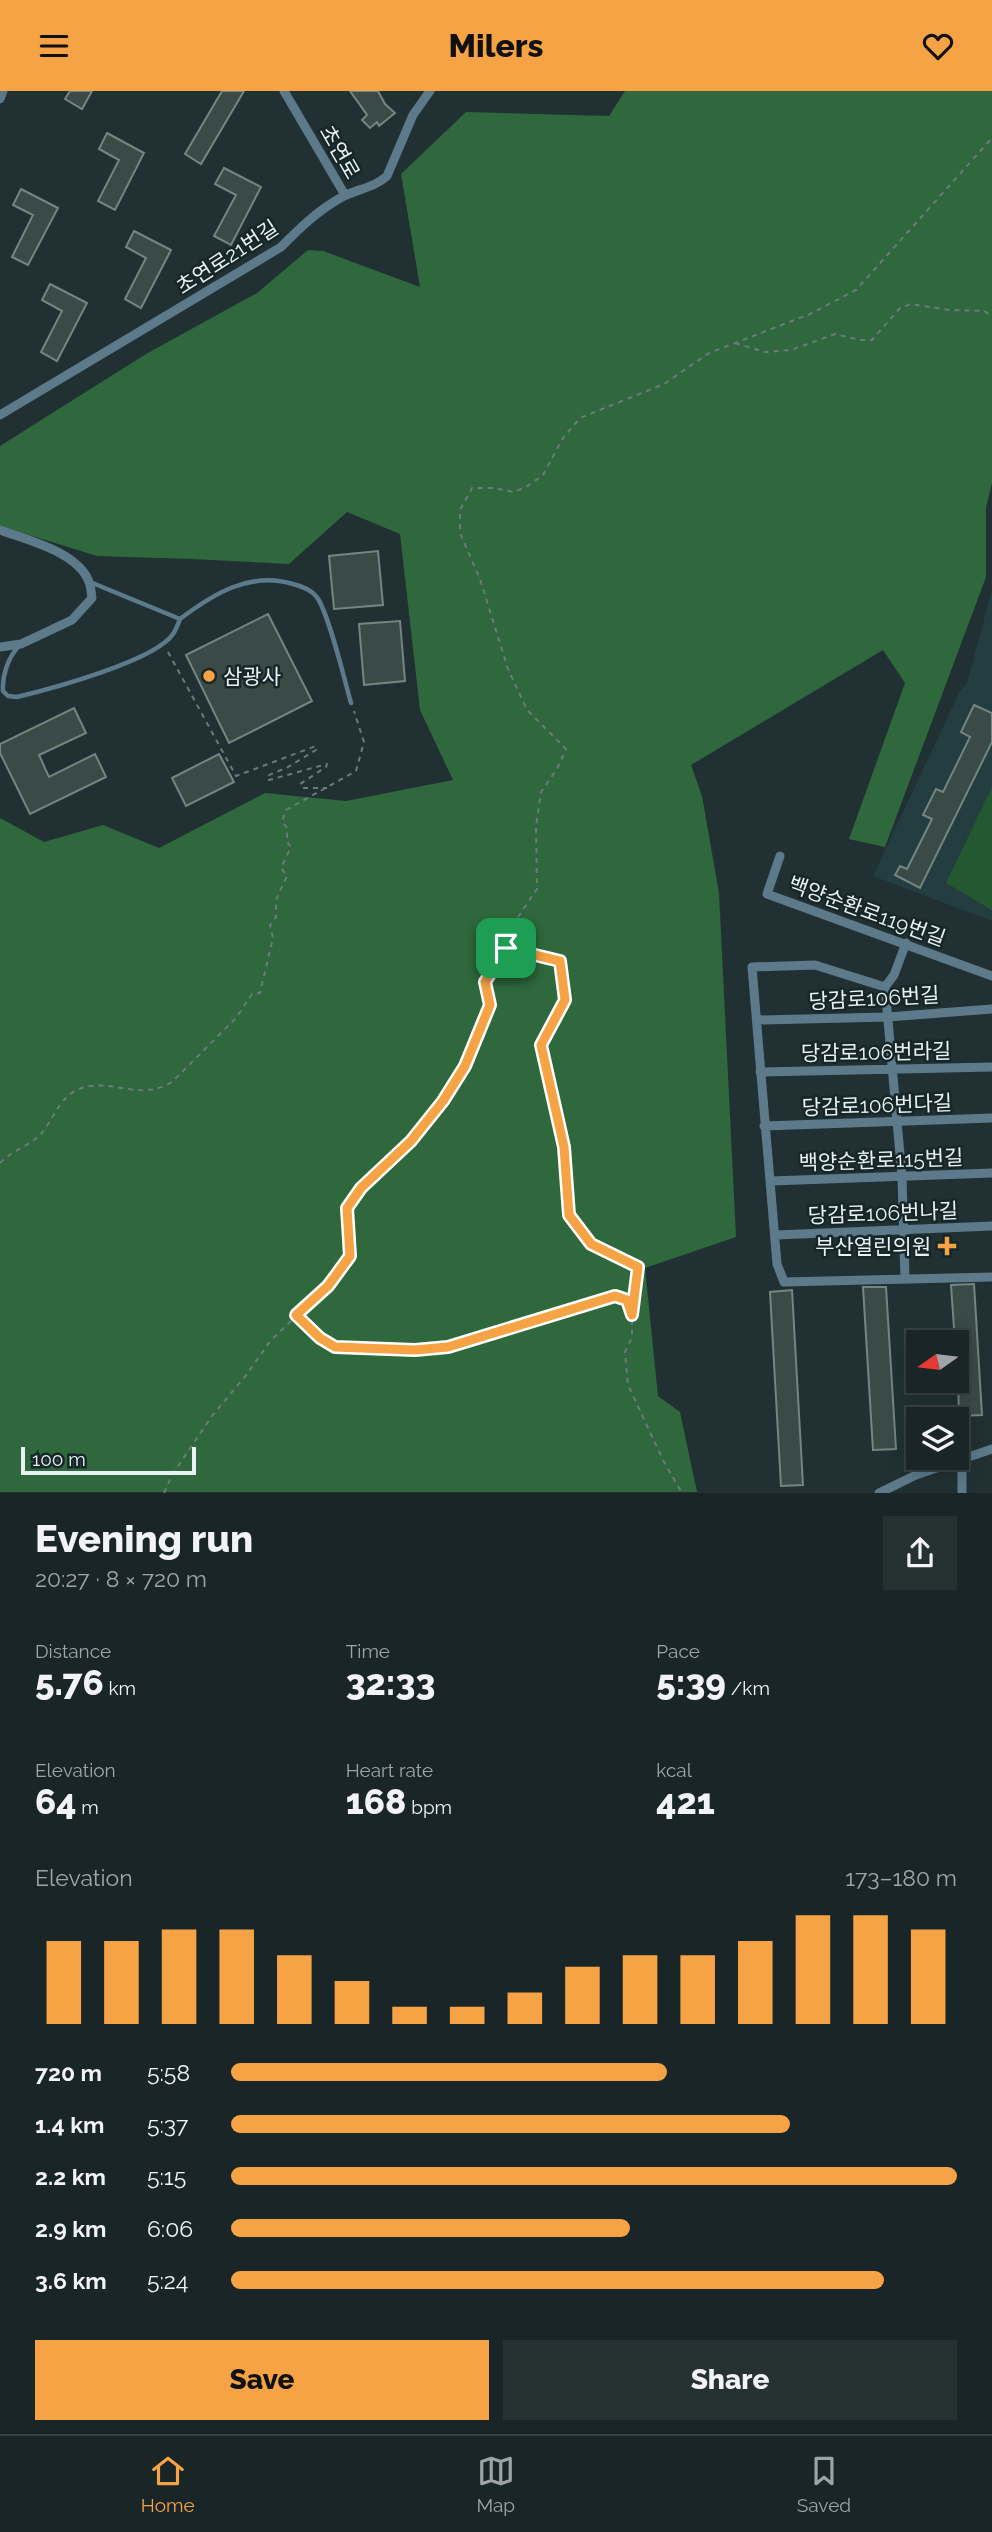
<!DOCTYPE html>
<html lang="en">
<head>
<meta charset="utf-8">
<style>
	:root { --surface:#192526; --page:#263132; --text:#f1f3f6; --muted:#9fa5a7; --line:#374243; --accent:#f5a345 }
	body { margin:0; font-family:Raleway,"Noto Sans KR",sans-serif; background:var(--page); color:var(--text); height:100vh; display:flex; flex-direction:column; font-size:26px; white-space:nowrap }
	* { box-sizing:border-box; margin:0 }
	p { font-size:23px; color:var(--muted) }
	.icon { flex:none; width:38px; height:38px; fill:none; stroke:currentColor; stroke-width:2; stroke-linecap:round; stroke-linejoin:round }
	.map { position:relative; height:1402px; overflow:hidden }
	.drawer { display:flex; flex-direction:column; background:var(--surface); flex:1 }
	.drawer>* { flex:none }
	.needle { width:46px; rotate:256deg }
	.fabs { position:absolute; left:906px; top:1239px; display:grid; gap:14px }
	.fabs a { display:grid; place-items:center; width:63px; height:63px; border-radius:0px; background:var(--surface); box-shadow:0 4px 18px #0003,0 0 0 2px var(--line); font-size:35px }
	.scale { position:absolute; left:21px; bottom:18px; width:175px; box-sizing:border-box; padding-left:7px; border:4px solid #e8f2f4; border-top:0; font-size:19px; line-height:24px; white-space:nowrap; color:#e8f2f4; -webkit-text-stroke:5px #172729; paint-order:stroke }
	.pin { position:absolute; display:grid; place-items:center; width:60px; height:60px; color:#fff; margin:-30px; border-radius:14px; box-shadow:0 4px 10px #0006 }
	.round { display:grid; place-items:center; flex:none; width:74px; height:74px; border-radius:0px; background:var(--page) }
	.head { display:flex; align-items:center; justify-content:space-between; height:119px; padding:0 35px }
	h1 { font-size:38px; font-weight:800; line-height:52px }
	.stats { display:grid; grid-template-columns:repeat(3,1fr); gap:10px; height:119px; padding:7px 35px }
	.stats div { display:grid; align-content:center }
	.stats b { font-size:35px; font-weight:800 }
	.stats small { font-size:19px; font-weight:400 }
	.stats p { font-size:19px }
	.chart { height:196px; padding:14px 35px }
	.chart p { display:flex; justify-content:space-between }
	.chart svg { width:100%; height:126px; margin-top:7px; stroke:var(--accent); stroke-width:6 }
	.button { display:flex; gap:14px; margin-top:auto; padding:14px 35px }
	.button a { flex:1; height:80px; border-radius:0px; background:var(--accent); color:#111; font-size:28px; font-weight:800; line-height:80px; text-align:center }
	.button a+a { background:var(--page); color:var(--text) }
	ul { padding:0 35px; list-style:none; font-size:23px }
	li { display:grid; grid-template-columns:112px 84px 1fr; align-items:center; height:52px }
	li i { height:18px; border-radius:9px; background:var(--accent) }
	header { display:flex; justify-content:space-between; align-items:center; height:91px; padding:0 35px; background:var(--accent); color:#111; font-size:32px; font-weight:800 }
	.tab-bar { display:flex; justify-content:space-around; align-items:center; height:98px; border-top:2px solid var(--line); background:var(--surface); font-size:19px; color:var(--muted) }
	.tab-bar a { display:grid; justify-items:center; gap:4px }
	.tab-bar .selected { color:var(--accent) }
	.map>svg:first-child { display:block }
	.built { fill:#243d40 }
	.green { fill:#245831 }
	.forest { fill:#2e683c }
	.building { fill:#3a4a46; stroke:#748681; stroke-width:2 }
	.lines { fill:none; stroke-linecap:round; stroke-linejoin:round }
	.path { stroke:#6c7a7c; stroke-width:2; stroke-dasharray:5 5; stroke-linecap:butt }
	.lane { stroke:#5d7a8b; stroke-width:4.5 }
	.street { stroke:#5d7a8b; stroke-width:9 }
	.route-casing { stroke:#fff; stroke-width:14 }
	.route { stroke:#f5a345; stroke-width:9 }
	.poi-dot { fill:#f5a345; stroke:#172729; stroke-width:2.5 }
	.labels { text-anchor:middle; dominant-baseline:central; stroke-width:5; stroke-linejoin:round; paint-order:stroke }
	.street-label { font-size:21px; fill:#e8f2f4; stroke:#172729 }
	.poi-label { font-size:21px; fill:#e8f2f4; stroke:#172729; text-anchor:start }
</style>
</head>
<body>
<header><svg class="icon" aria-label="menu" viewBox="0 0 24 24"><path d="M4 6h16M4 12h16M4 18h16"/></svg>Milers<svg class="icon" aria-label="heart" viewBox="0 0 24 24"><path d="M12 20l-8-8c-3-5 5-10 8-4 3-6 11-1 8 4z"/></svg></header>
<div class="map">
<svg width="992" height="1402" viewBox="0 0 992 1402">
	<rect width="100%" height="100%" fill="#213133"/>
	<!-- built -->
	<path class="built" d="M992 499V830L873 785 960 600 967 592Z"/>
	<!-- green -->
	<path class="green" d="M992 696V819L946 792Z"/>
	<!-- forest -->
	<path class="forest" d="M625 0H992V392L986 416V486L885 756 849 748 905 592 883 559 691 674 702 705 719 802 736 1146 645 1177 658 1305 680 1321 697 1401H0V727L44 751 103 734 159 757 265 702 346 710 453 689 420 619 400 443 347 421 289 473 192 468 97 465 0 435V355L146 263 257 202 308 159 323 160 420 196 401 83 466 21 609 25Z"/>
	<!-- building -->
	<path class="building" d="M70 0H92L82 18 65 8Z
		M222 0H244L201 73 185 63Z
		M350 0H378L385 13 395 22 379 35 377 31 370 37 362 29 367 24Z
		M107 42 144 62 115 119 98 110 119 69 99 58Z
		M224 77 261 96 231 154 214 145 236 104 215 93Z
		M21 98 58 117 28 174 12 166 33 124 13 114Z
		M134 140 171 159 141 217 125 208 146 167 126 156Z
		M50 193 87 212 57 270 41 261 62 220 42 209Z
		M378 460 383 514 334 518 329 465Z
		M268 523 312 610 229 652 186 564Z
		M400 530 405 590 364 594 359 533Z
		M974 614 992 622V651L920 797 895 784 900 775 907 778 932 728 923 724 936 698 943 701 970 646 961 641Z
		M74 617 86 642 39 664 49 686 95 663 106 686 30 723 0 662V653Z
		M219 663 234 691 186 715 172 687Z
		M974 1193 982 1324 959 1325 957 1251H955L951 1194Z
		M863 1196H886L896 1358 873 1359Z
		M792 1199 803 1394 781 1395 770 1201Z"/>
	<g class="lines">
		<!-- path -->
		<path class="path" d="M735 252 765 261 791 259 835 243 860 249H872L899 218 910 213 950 219 984 220 992 225
			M168 561 236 685 316 655V659L288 676 267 685 269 689 327 673 326 676 300 693 304 697H327
			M508 858 560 870 565 909 541 954 564 1056 569 1124 591 1153 637 1176 632 1223
			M0 1072C12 1059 31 1054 40 1044 54 1029 59 1004 82 997 112 987 139 1011 172 991L236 927 252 903 260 902 273 847 270 834 276 826V809L287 785 281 777 291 756 287 751V737L282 730 286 719 356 680 364 651 354 620
			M297 1225 320 1247 335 1256 415 1259 448 1256 615 1205 627 1209 632 1224V1246L625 1261 628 1294 664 1371 682 1402
			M164 1402 172 1384 212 1325 247 1283 271 1249 328 1195 341 1180 350 1165 347 1117 361 1096 411 1050 444 1010 465 975 485 930 490 914 485 891 506 857 512 835 537 798 536 735 541 701 557 678 566 658 527 619 508 578 480 488 460 442V419L472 397H494L514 401 526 396 543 384 563 347 580 327 664 293 709 262 810 223 856 199 992 47"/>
		<!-- lane -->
		<path class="lane" d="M90 491 180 528C213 503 250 480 293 493 301 495 310 498 316 505 328 519 345 591 351 612
			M18 556C8 567 2 585 3 600L8 605 17 606C50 598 155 570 173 543 176 539 178 533 180 528"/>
		<!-- street -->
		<path class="street" d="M284 0 345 104
			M0 8 3 0
			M0 324 281 156C300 137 317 120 342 106 357 98 374 97 387 85L413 24 430 0
			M0 439C27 449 78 461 89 491 91 495 91 502 92 507L72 529 21 553 0 556
			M780 765 767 803 992 885
			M906 852 894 884 885 896 815 874 752 876 777 1173 784 1191 992 1186
			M885 896 902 1086 905 1188
			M757 929 888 926 992 918
			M760 981 992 976
			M764 1035 992 1027
			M771 1090 992 1082
			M776 1144 992 1135
			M879 1402 916 1384 992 1358
			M962 1402V1369"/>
	</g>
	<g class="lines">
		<!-- route casing -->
		<g class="route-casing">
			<path id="route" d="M506 857 560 870 565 909 541 954 564 1056 569 1124 591 1153 638 1176 632 1224 627 1209 615 1205 448 1256 415 1259 335 1256 320 1247 296 1224 328 1195 350 1165 347 1117 361 1097 411 1050 443 1010 465 975 490 914 485 891Z"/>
		</g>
		<!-- route -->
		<use href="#route" class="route"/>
	</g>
	<!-- markers -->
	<g class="poi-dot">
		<circle cx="209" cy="585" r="7"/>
		<path d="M943.5 1144.5h7v7h7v7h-7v7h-7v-7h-7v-7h7z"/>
	</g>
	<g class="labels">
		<!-- street labels -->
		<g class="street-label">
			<text transform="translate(340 61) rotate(60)">초연로</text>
			<text transform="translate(227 166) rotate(-33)">초연로21번길</text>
			<text transform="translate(867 820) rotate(20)">백양순환로119번길</text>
			<text transform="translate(874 907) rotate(-3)">당감로106번길</text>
			<text transform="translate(876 961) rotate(-1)">당감로106번라길</text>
			<text transform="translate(877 1014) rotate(-2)">당감로106번다길</text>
			<text transform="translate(881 1069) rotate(-2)">백양순환로115번길</text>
			<text transform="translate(883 1122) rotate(-2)">당감로106번나길</text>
		</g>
		<!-- poi labels -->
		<g class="poi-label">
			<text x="223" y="585">삼광사</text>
			<text x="931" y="1155" text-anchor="end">부산열린의원</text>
		</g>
	</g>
</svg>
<div class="fabs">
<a><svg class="needle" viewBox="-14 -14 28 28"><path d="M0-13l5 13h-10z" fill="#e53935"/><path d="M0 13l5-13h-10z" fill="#9fa5a7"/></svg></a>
<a><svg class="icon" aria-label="layers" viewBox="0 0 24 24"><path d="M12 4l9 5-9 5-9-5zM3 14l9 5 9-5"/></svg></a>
</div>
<div class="scale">100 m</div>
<div class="pin" style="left:506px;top:857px;background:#1e9e55"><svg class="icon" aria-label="arrive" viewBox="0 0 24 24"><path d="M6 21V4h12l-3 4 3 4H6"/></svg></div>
</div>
<section class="drawer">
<div class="head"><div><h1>Evening run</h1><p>20:27 · 8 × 720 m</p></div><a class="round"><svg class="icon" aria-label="share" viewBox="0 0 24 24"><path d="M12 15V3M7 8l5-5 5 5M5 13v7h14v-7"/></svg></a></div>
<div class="stats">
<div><p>Distance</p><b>5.76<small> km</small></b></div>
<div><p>Time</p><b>32:33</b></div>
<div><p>Pace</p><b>5:39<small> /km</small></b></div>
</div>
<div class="stats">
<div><p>Elevation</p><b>64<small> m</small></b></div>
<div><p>Heart rate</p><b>168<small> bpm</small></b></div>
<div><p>kcal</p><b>421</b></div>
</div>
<div class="chart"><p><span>Elevation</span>173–180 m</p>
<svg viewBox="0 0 160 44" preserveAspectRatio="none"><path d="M5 44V15M15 44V15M25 44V11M35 44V11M45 44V20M55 44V29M65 44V38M75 44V38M85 44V33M95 44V24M105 44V20M115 44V20M125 44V15M135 44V6M145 44V6M155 44V11"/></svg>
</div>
<ul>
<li><b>720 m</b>5:58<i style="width:60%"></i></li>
<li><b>1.4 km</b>5:37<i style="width:77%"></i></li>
<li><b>2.2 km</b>5:15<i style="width:100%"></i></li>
<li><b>2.9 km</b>6:06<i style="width:55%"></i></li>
<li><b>3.6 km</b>5:24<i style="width:90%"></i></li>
</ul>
<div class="button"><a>Save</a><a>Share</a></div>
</section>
<nav class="tab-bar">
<a class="selected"><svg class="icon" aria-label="home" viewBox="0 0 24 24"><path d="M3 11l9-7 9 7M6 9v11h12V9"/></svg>Home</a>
<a><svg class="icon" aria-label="map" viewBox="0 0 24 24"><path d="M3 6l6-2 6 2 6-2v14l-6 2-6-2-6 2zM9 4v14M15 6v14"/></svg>Map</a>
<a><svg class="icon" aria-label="saved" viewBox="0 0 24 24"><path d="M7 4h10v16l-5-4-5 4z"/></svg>Saved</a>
</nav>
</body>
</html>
